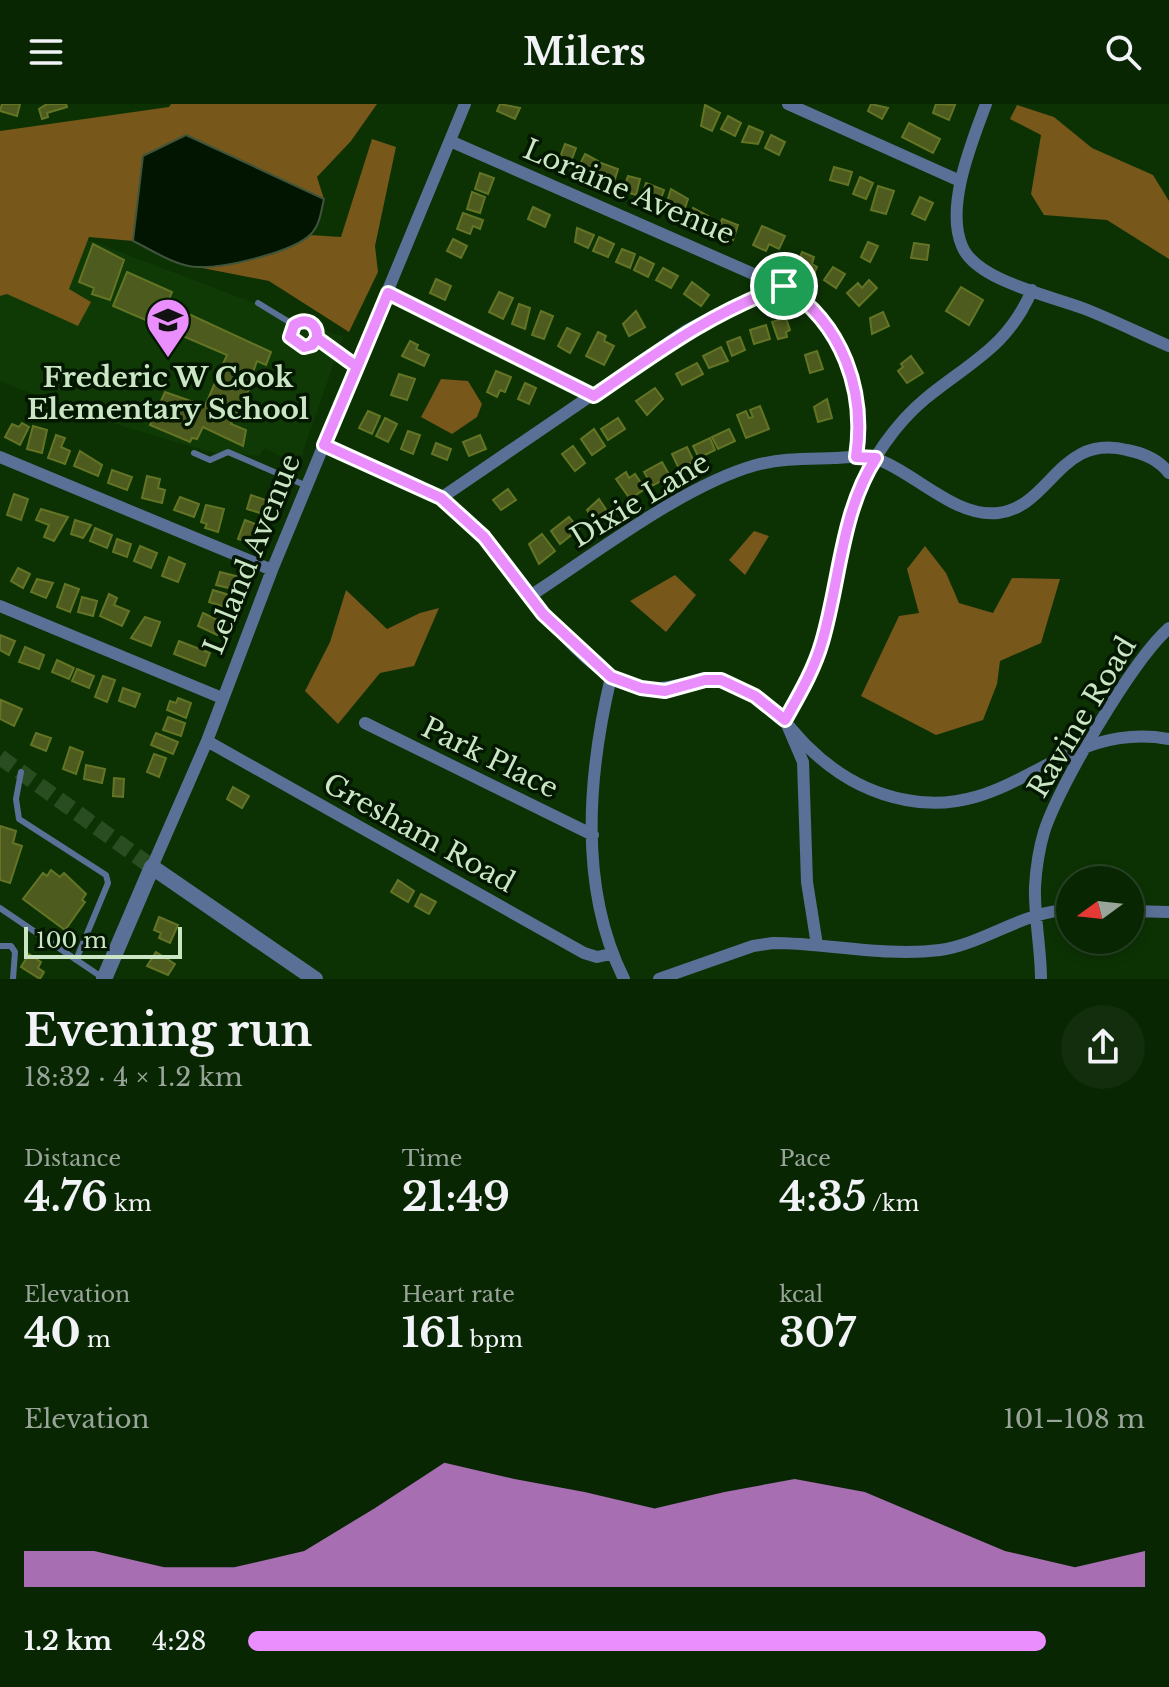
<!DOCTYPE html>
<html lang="en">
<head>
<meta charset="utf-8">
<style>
	:root { --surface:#092603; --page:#122e0d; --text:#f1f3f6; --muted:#99a59a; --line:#294325; --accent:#ea8dfd }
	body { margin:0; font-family:"Libre Baskerville",serif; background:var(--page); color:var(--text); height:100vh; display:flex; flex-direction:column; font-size:30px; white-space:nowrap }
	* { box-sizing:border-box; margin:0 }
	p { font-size:26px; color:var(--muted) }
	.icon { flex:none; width:44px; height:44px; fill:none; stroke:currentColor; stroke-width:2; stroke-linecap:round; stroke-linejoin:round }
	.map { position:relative; height:875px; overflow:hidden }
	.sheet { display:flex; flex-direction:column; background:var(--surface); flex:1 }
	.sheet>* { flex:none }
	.needle { width:52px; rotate:255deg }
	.fabs { position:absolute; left:1056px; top:762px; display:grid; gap:16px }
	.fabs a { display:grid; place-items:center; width:88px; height:88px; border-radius:50%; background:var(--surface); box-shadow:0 4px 12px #0003,0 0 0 2px var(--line); font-size:40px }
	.scale { position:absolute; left:24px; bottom:20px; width:158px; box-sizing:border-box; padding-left:8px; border:4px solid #cbe6c5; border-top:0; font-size:22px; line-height:28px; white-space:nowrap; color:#cbe6c5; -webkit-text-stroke:6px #031701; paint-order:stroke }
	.pin { position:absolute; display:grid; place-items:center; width:68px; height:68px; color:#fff; margin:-34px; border:4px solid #fff; border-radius:50%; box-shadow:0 2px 8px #0007 }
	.round { display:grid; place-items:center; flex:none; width:84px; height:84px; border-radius:42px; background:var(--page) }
	.overview { display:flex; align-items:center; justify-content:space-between; height:136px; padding:0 24px }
	h1 { font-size:44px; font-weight:700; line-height:60px }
	.metrics { display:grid; grid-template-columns:repeat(3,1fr); gap:12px; height:136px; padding:8px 24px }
	.metrics div { display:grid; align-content:center }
	.metrics b { font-size:40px; font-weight:700 }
	.metrics small { font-size:22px; font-weight:400 }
	.metrics p { font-size:22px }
	.chart { height:224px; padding:16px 24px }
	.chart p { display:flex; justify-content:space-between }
	.chart svg { width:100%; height:144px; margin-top:8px; fill:var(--accent); opacity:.7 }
	ul { padding:0 24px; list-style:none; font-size:26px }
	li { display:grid; grid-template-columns:128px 96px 1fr; align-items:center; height:60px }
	li i { height:20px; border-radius:10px; background:var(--accent) }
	header { display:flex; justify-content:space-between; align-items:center; height:104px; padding:0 24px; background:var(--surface); font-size:36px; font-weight:700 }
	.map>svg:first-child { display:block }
	.built { fill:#0f3a05 }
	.forest { fill:#77571a }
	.water { fill:#011500; stroke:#3e543b; stroke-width:2 }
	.building { fill:#4e5b1e; stroke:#637425; stroke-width:2 }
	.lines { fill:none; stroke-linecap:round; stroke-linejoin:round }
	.tertiary-tunnel { stroke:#294d21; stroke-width:16; stroke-dasharray:16 8; stroke-linecap:butt }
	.service { stroke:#5a7096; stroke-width:6 }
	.minor { stroke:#5a7096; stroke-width:12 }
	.tertiary { stroke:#5a7096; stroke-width:16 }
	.route-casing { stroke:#fff; stroke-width:16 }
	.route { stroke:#ea8dfd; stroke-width:10 }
	.labels { text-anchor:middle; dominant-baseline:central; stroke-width:7; stroke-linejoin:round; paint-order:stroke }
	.street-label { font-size:28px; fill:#cbe6c5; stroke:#031701 }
	.poi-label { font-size:28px; font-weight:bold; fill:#cbe6c5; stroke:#031701 }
</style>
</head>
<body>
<header><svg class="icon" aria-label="menu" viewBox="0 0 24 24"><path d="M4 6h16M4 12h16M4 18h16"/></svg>Milers<svg class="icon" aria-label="search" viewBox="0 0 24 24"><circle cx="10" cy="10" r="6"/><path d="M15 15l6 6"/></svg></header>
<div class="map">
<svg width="1169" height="875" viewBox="0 0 1169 875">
	<rect width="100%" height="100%" fill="#0c3204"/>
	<!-- built -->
	<path class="built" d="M0 116 94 138 343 233 298 362 265 344 259 352 215 349 158 333 77 308 0 277Z"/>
	<!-- forest -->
	<path class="forest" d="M171 0H377L351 37 317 73 324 95 186 31 144 52 133 137 89 133 69 185 91 198 78 222 7 190 0 192V27L169 3Z
		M1017 1 1054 13 1092 44 1153 71 1169 97V155L1107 116 1044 111 1031 90 1041 31 1010 15Z
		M372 35 396 43 375 142 378 168 349 228 269 177 197 163 274 150 310 131 341 133Z
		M441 275 468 277 482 300 477 313 452 330 421 313Z
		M754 427 769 432 745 471 729 456Z
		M925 442 946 469 959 499 993 509 1012 474 1060 475 1041 539 1000 557 997 580 983 616 936 631 861 592 899 512 919 509 907 465Z
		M675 471 696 491 666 528 630 497Z
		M346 486 387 525 420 509 439 504 414 562 380 569 338 620 305 587 330 538Z"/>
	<!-- water -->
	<path class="water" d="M186 31 324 95C321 107 320 121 311 130 292 149 223 164 197 163 175 162 152 146 133 137L143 52Z"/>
	<!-- building -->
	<path class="building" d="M2 0H20L17 12 0 7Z
		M47 0H66L67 3 47 9 48 13 42 15 39 5Z
		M500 0 520 4 515 15 497 7Z
		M871 0 888 4 882 15 868 7Z
		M936 0 955 1 949 16 933 9Z
		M705 1 720 9 712 27 701 22Z
		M728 12 741 19 735 32 721 25Z
		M909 19 940 35 933 49 902 33Z
		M749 22 763 28 758 40 742 38Z
		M771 31 785 38 779 51 765 44Z
		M565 40 576 44 570 60 559 56Z
		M585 50 598 57 592 70 578 64Z
		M601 59 618 65 614 78 597 72Z
		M834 63 852 68 848 81 830 76Z
		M480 69 494 74 488 90 475 85Z
		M628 72 640 75 636 91 623 87Z
		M860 73 873 79 866 95 853 90Z
		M646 79 664 86 660 97 642 91Z
		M878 82 894 87 886 110 871 106Z
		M671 85 688 95 684 107 666 101Z
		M472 88 485 93 480 109 467 105Z
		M920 93 933 99 925 116 912 110Z
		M533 103 550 111 545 123 528 115Z
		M693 104 708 112 702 123 687 115Z
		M463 109 483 116 480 125 473 122 470 130 457 125Z
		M722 115 738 121 733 136 717 130Z
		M762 122 785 132 779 145 769 140 766 147 753 141Z
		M577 124 594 131 588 144 575 138Z
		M599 133 614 140 608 153 593 147Z
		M453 135 467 142 461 154 447 147Z
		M868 138 878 142 870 158 861 153Z
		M914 139 929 141 927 156 911 154Z
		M93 140 124 156 110 196 92 190 94 184 79 178Z
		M622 145 635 150 630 164 616 158Z
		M802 148 814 153 812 160 817 163 813 172 795 165Z
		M640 153 654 160 648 173 634 166Z
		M833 163 845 170 836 184 824 176Z
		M663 164 678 172 671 184 656 176Z
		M127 168 172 188 167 200 271 248 266 261 257 257 251 274 254 276 231 320 246 326 243 342 203 323 197 335 192 334 190 338 150 321 165 288 205 302 227 251 113 202Z
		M436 175 451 182 445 196 430 189Z
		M869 176 877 184 859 202 847 189 858 179 862 184Z
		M692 178 709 191 701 202 684 190Z
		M961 183 983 196 969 221 946 207Z
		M499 188 513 194 503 215 489 208Z
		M519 200 530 204 525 225 512 220Z
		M541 207 553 212 544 235 532 231Z
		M636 207 645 223 629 232 623 220Z
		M883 208 889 222 872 230 870 214Z
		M786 214 790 226 786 228 787 233 778 235 772 218Z
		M766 221 770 235 754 240 750 226Z
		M567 224 580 230 570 249 558 242Z
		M598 228 606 232 604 237 614 242 604 261 586 252Z
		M740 233 745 246 732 252 727 238Z
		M410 237 418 241 416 245 429 251 424 262 402 252Z
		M721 243 728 257 709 264 703 252Z
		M817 247 823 265 810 269 805 251Z
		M911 252 923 269 907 279 898 267 903 263 901 260Z
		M697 259 703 270 682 281 676 270Z
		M496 267 511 273 505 288 500 286 497 293 487 288Z
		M399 270 415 275 407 296 391 291Z
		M525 279 536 284 529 300 518 295Z
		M655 284 663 295 647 311 636 297Z
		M827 295 832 314 818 318 814 303Z
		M760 302 769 325 746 334 737 311 746 307 749 314 753 313 750 306Z
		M368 307 380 312 372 330 359 324Z
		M385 314 397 320 388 338 376 332Z
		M618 314 625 325 608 336 601 325Z
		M22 319 29 323 20 341 5 333 12 320 19 323Z
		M33 322 47 326 42 349 27 345Z
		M594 325 605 342 592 351 581 335Z
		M729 325 735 337 718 345 712 333Z
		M408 327 420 331 413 350 401 345Z
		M56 331 65 334 61 343 70 347 65 360 48 354Z
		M480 331 486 345 469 352 463 338Z
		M710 334 715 346 699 354 693 342Z
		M436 339 451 345 447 356 432 350Z
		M573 342 585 359 575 367 562 350Z
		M687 343 694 358 679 365 672 350Z
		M80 347 102 361 98 372 74 362Z
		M662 358 670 372 652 382 644 368Z
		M112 366 132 373 127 386 108 379Z
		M626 368 629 374 635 370 645 385 630 395 616 375Z
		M147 372 160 375 158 384 165 386 162 399 142 394Z
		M508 385 516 396 501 406 493 396Z
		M14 390 28 395 21 416 7 411Z
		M251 391 274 399 270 412 247 405Z
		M180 393 199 400 194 413 174 406Z
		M599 395 609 410 595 419 587 406Z
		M206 401 224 405 218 428 205 424 207 420 201 418Z
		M41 405 68 413 54 437 44 433 49 421 36 416Z
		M569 413 579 425 560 440 551 427Z
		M75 416 91 421 83 434 71 430Z
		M245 416 260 422 253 440 238 435Z
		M95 424 112 431 107 444 90 437Z
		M542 430 555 447 539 460 529 440Z
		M117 435 131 440 127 453 113 448Z
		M140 442 157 449 151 464 134 457Z
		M169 453 185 460 178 478 162 472Z
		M18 464 30 470 23 484 11 477Z
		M220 468 240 473 237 486 216 481Z
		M37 475 53 479 46 494 31 488Z
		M65 480 79 485 70 508 57 503Z
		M213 486 236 493 232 505 209 498Z
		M109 490 117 494 114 501 129 507 122 522 100 512Z
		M82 493 97 497 93 512 78 508Z
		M203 509 222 518 217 531 198 522Z
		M145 513 160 518 151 542 131 534Z
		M0 531 15 537 9 551 0 546Z
		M179 537 210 549 205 562 174 550Z
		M25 543 44 551 39 565 19 558Z
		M57 556 74 564 69 575 52 568Z
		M77 565 94 572 89 584 72 577Z
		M103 572 115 576 107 598 95 593Z
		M123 584 140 590 135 603 119 597Z
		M178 594 191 599 186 614 167 606 170 597 176 599Z
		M1 596 22 605 14 622 0 615Z
		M168 613 185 619 181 632 163 626Z
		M36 629 51 634 46 647 31 641Z
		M156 629 178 638 173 650 151 641Z
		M70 643 83 648 76 670 63 665Z
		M154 650 166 654 159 673 147 668Z
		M86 661 105 665 102 679 84 675Z
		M114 674 124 675 123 693 113 692Z
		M233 683 249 692 242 704 227 695Z
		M0 722 16 727 13 739 22 742 10 779 0 776Z
		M51 766 60 773 64 769 86 790 82 796 85 798 65 826 23 795 43 769 47 772Z
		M398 776 414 787 408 798 391 788Z
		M421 790 436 798 429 810 415 802Z
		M159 813 178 821 170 839 159 834 161 829 154 826Z
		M156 848 175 860 168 871 147 862Z
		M29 850 41 858 38 864 44 868 40 875 21 863Z"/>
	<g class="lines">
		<!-- tertiary-tunnel -->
		<path class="tertiary-tunnel" d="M0 653 152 763"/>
		<!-- service -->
		<path class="service" d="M258 199 294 221
			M291 230a13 13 0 1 1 26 0a13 13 0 1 1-26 0Z
			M317 234 357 263
			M194 349 210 356 228 348 307 382
			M21 668 16 695 19 715 106 771 108 779 76 856
			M0 804 103 874
			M0 842H11L15 848 13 875"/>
		<!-- minor -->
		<path class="minor" d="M788 0 960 77
			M986 0C972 38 945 102 962 142 976 177 1052 192 1085 205 1113 216 1141 230 1169 242
			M450 37 790 186C843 228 866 286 856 353
			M388 189 594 292
			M324 341C371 361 426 379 464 412 518 460 548 532 611 573 646 595 669 581 704 576 722 573 740 583 755 591 777 604 789 624 807 642 834 669 868 689 906 696 1012 717 1062 615 1169 635
			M0 353 272 466
			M441 394 687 226 737 200 784 182
			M530 492C595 450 684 381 756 361 783 354 807 355 835 354 847 354 865 350 877 355 914 368 955 414 998 409 1051 403 1059 329 1127 346 1143 349 1159 356 1169 369
			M0 502 222 594
			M611 573C588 670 578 783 624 875
			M365 619 593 731
			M207 637 584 849 597 853 611 850
			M152 763 207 637 272 466 465 0
			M1130 807 1169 808
			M817 841 807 778 803 658 785 616 811 569 822 539 856 391C871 356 895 320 925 295 970 258 1008 243 1032 186
			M659 875 753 842 773 839C828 839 884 853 940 846 984 840 1025 806 1070 806
			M1041 875C1041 845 1034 812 1035 783 1036 765 1039 745 1044 728 1059 681 1133 556 1169 524"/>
		<!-- tertiary -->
		<path class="tertiary" d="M104 875 152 763 315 875"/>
	</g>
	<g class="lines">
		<!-- route casing -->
		<g class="route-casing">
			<path id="route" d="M784 182C707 211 661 246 594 292L388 189 357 263 317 234C318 219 306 213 294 221L290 233 304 243 312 241 317 234 357 263 324 341 441 394 484 433 543 510 611 573 641 584 665 587 705 576H721L755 592 785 616C799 591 814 566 822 538 840 477 841 408 876 354L856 353C866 287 843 220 784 182"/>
		</g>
		<!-- route -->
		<use href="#route" class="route"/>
	</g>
	<!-- icons -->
	<defs>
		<g id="school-pin" transform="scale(2.3)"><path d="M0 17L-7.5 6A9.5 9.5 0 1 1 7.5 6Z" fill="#ea8dfd" stroke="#031701"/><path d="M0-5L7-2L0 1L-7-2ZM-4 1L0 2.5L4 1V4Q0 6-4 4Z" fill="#111"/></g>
	</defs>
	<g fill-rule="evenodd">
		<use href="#school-pin" x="168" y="216"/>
	</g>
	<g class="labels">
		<!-- street labels -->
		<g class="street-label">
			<text transform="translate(629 88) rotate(23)">Loraine Avenue</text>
			<text transform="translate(640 396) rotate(-31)">Dixie Lane</text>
			<text transform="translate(252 450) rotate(-68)">Leland Avenue</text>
			<text transform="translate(1082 613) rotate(-59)">Ravine Road</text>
			<text transform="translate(490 654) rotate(26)">Park Place</text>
			<text transform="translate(419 729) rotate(29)">Gresham Road</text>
		</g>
		<!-- poi labels -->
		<g class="poi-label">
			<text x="168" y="273">Frederic W Cook<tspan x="168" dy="32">Elementary School</tspan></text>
		</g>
	</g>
</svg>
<div class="fabs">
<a><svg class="needle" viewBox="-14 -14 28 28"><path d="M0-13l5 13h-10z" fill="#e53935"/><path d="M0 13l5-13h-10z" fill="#99a59a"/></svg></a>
</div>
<div class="scale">100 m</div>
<div class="pin" style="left:784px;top:182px;background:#1e9e55"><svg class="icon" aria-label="arrive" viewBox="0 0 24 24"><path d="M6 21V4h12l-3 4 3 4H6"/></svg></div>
</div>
<section class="sheet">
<div class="overview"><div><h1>Evening run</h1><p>18:32 · 4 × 1.2 km</p></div><a class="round"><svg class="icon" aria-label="share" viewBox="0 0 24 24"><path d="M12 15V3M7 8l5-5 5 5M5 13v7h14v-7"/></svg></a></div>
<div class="metrics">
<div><p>Distance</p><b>4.76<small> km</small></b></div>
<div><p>Time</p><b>21:49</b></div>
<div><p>Pace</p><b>4:35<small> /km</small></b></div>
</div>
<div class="metrics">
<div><p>Elevation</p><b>40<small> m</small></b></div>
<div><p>Heart rate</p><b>161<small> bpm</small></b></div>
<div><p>kcal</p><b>307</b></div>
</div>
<div class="chart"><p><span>Elevation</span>101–108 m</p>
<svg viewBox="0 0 160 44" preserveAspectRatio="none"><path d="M0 44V33L10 33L20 38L30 38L40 33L50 20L60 6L70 11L80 15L90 20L100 15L110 11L120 15L130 24L140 33L150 38L160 33V44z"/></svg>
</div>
<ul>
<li><b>1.2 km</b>4:28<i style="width:89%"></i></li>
</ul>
</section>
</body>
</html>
